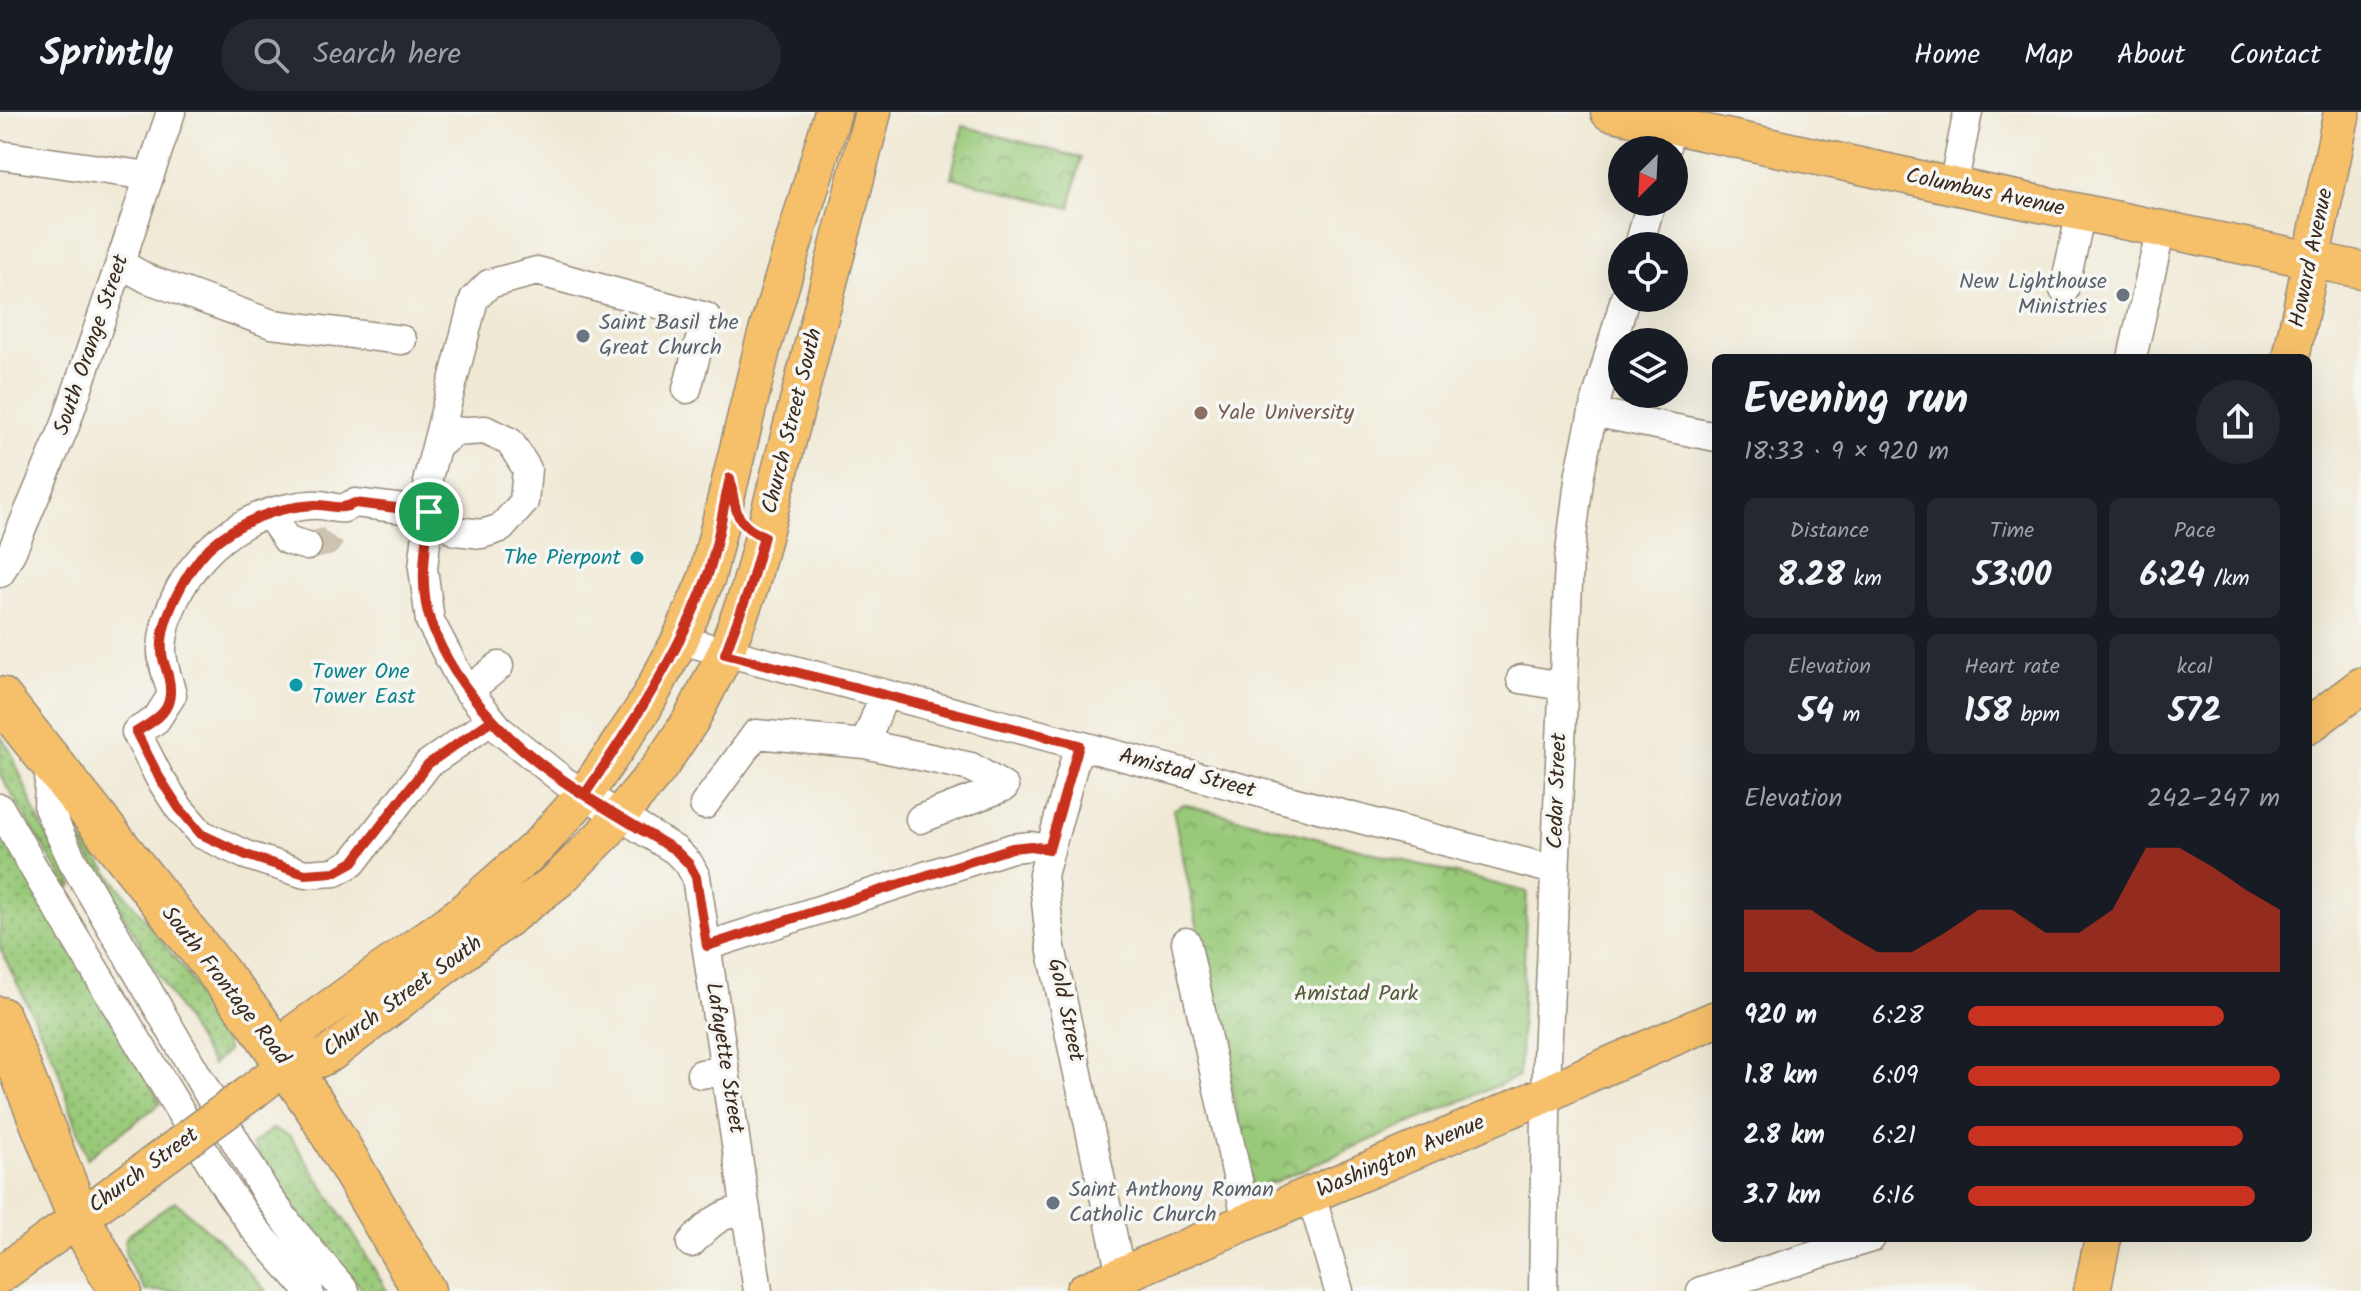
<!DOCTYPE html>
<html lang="en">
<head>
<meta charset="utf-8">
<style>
	:root { --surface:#171b24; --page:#242831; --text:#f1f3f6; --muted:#9ea1a6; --line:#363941; --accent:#c8321e }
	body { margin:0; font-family:Kalam,sans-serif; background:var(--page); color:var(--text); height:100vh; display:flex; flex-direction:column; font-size:30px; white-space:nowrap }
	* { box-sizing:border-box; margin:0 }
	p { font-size:26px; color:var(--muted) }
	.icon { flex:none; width:44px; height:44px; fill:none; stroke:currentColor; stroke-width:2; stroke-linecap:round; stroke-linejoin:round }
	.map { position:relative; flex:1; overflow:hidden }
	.details { position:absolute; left:1712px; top:242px; width:600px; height:888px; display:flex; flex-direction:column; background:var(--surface); border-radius:12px; box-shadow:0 8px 32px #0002 }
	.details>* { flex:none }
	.needle { width:52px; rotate:204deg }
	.buttons { position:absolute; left:1608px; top:24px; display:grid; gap:16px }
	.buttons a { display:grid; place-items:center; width:80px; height:80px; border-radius:50%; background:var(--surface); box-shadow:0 8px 32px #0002; font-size:40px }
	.pin { position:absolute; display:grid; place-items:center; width:68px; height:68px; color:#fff; margin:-34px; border:4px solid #fff; border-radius:50%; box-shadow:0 2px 8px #0007 }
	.round { display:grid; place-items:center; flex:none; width:84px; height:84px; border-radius:42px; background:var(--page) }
	.summary { display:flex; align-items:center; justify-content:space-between; height:136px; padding:0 32px }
	h1 { font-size:44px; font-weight:700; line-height:60px }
	.figures { display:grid; grid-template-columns:repeat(3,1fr); gap:12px; height:136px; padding:8px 32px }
	.figures div { display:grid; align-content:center; border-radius:12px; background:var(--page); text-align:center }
	.figures b { font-size:34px; font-weight:700 }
	.figures small { font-size:22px; font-weight:400 }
	.figures p { font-size:22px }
	.chart { height:224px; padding:16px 32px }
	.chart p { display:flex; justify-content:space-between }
	.chart svg { width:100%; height:144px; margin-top:8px; fill:var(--accent); opacity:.7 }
	ul { padding:0 32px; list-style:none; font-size:26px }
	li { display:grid; grid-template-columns:128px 96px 1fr; align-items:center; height:60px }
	li i { height:20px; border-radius:10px; background:var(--accent) }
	header { display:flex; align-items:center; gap:48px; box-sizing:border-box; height:112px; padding:0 40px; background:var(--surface); border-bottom:2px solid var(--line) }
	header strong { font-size:38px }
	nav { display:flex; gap:44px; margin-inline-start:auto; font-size:28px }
	.search { width:560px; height:72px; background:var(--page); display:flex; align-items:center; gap:20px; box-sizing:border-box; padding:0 28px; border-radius:44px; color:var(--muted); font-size:30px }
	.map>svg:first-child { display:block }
	.grass { fill:url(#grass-dots); stroke:#6a7a4b; stroke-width:2 }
	.park { fill:url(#park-crowns); stroke:#6a7a4b; stroke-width:2 }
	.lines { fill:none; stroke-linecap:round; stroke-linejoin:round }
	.minor-tunnel { stroke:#ccc3b0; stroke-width:28; stroke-dasharray:28 14; stroke-linecap:butt }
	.minor-casing { stroke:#968a7a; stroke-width:31 }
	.major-casing { stroke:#968a7a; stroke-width:39 }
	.highway-casing { stroke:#968a7a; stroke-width:45 }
	.minor { stroke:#fff; stroke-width:28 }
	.major { stroke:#f6c06b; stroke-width:36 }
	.highway { stroke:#f6c06b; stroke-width:42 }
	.major-bridge-casing { stroke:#968a7a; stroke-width:39; stroke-linecap:butt }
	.major-bridge { stroke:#f6c06b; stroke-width:36 }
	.route-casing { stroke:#fff; stroke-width:16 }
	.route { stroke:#c8321e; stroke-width:10 }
	.worship-dot { fill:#6b7280; stroke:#f6f6f2; stroke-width:3 }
	.education-dot { fill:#8d6e63; stroke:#f6f6f2; stroke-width:3 }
	.culture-dot { fill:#0f9aa8; stroke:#f6f6f2; stroke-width:3 }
	.labels { text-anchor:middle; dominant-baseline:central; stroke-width:7; stroke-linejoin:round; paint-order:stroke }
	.street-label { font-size:22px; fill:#3b2a1e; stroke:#f6f6f2 }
	.worship-label { font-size:22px; fill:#5b616d; stroke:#f6f6f2; text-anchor:start }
	.education-label { font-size:22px; fill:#785e54; stroke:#f6f6f2; text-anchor:start }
	.culture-label { font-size:22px; fill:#0d838f; stroke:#f6f6f2; text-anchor:end }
	.park-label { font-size:22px; fill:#575a39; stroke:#f6f6f2 }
</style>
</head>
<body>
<header>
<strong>Sprintly</strong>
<div class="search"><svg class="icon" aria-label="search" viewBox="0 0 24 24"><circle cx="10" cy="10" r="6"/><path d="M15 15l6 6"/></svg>Search here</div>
<nav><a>Home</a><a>Map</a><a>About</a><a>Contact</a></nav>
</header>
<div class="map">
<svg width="2361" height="1179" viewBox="0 0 2361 1179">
	<defs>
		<pattern id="grass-dots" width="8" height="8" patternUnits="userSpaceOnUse" patternTransform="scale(2)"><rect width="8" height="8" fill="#98c978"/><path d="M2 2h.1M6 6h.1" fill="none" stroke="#7da362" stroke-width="1.8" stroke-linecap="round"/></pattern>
		<pattern id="park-crowns" width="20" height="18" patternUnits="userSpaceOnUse" patternTransform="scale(2)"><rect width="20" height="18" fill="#98c978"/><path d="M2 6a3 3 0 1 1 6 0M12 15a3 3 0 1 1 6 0" fill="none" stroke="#7da362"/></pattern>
	</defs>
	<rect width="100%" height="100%" fill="#f6f6f2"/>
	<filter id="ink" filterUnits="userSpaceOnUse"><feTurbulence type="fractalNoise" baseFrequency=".0125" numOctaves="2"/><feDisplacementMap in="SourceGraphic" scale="16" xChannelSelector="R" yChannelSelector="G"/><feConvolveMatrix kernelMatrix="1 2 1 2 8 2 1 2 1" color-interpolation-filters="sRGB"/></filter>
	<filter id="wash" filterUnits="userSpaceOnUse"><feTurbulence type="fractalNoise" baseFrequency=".006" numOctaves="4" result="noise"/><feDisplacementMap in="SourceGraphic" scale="32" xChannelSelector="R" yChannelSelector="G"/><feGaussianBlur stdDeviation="1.8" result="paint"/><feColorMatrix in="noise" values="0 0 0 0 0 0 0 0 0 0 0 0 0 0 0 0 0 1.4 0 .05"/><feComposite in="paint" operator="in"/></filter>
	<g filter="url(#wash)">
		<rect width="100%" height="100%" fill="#f0e9d5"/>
		<!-- grass -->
		<path class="grass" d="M0 623 11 640 39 709 73 773 69 777 0 663Z
			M0 717 161 991 87 1046 55 949 0 836Z
			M83 728 186 860 226 931 227 939 212 953 80 730Z
			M272 1017 290 1024 351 1118 387 1179H364L296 1101 252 1032Z
			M175 1089 224 1133 266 1179H145C137 1163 118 1142 127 1124Z"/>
		<!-- park -->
		<path class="park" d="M963 14 1081 46 1070 96 951 65Z
			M1183 692 1527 780 1519 964 1253 1079 1173 698Z"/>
	</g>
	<g filter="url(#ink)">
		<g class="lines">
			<!-- minor-tunnel -->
			<path class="minor-tunnel" d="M307 434 327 430 333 421"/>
			<!-- minor casing -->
			<g class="minor-casing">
				<path id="minor" d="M1665 38 1671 14
					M0 43 149 64
					M1953 74 1968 0
					M1639 134 1651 90
					M121 152 148 167 272 212 402 228
					M2064 178 2081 100
					M2132 246 2161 116
					M687 277 706 205 537 159 489 172 474 187 428 366 430 394 423 456 430 509 463 572 501 619 565 670 675 738 689 752 696 765 758 1179
					M1593 300 1716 325
					M430 394 456 419 482 422 501 416 524 390 527 357 510 330 485 318 454 320 436 335
					M429 400 355 391C354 391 345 396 344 396 337 398 327 393 320 393 310 392 299 394 289 396 223 407 167 469 162 536 161 550 169 569 172 583L156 608 136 620 159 665 179 696 201 722 246 743 305 762 335 760 353 750 428 652 492 608
					M269 402 287 428 307 434
					M0 461 12 439 65 314 171 0
					M680 528 1554 758
					M1521 567 1562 574
					M468 579 499 554
					M865 632 971 655 1004 675 920 707
					M1079 633 1043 763 1051 835 1121 1163
					M50 649 48 696 72 748 267 1083 293 1118 345 1179
					M704 693 756 622 865 632 884 583
					M0 696 40 767 228 1079 254 1116 309 1179
					M1186 830 1247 1110
					M707 834 1012 736 1031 734 1049 737
					M701 962 725 958
					M1311 1083 1339 1179
					M691 1131C708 1113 720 1101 746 1097
					M1543 1179 1547 945 1569 448 1580 361 1593 300 1625 186
					M1701 1179 1871 1126"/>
			</g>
			<!-- major casing -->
			<g class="major-casing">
				<path id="major" d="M1609 0 1953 74 2361 158
					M2291 246 2342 0
					M2308 614 2361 574
					M286 953 299 918 461 802 538 734 585 682 643 597 680 528 707 465 763 233 833 0
					M253 979 286 953 319 947 331 941 558 768 603 723 659 656 691 608 725 542 750 475 873 0
					M0 1163 114 1081
					M1084 1179 1547 982 1584 964 1716 907
					M2092 1179 2103 1126"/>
			</g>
			<!-- highway casing -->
			<g class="highway-casing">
				<path id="highway" d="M0 586 256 908 319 1000 424 1179
					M0 906 79 1106 120 1179"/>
			</g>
			<!-- minor -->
			<use href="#minor" class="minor"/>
			<!-- major -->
			<use href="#major" class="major"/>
			<!-- highway -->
			<use href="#highway" class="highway"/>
			<!-- major-bridge casing -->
			<g class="major-bridge-casing">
				<path id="major-bridge" d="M114 1081 253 979"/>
			</g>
			<!-- major-bridge -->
			<use href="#major-bridge" class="major-bridge"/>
		</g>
	</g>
	<g class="lines" filter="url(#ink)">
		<!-- route casing -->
		<g class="route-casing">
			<path id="route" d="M429 400 355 391C338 400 331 392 314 393 276 395 237 410 209 436 187 458 159 508 162 540 162 547 166 556 168 563 176 595 162 605 136 620L159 665 179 696 201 722 246 743 305 762 335 760 353 750 428 652 492 608C535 660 618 703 675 738L689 752 696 765 707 834 1012 736 1031 734 1049 737 1079 633 725 542 750 475 764 424C734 414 735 394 730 366 722 399 718 436 706 468 677 546 631 614 585 682 521 643 457 583 431 511 418 476 426 436 429 400"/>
		</g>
		<!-- route -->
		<use href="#route" class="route"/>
	</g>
	<!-- markers -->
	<g class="worship-dot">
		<circle cx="2123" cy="183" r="8"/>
		<circle cx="583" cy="224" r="8"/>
		<circle cx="1053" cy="1091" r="8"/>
	</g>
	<circle class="education-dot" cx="1201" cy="301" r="8"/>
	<g class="culture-dot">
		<circle cx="637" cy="446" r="8"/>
		<circle cx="296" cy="573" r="8"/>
	</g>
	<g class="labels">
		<!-- street labels -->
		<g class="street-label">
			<text transform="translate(1985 81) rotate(12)">Columbus Avenue</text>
			<text transform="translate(2312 146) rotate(-78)">Howard Avenue</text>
			<text transform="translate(92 233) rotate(-71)">South Orange Street</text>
			<text transform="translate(793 309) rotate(-76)">Church Street South</text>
			<text transform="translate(1187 662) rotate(15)">Amistad Street</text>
			<text transform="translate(1558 679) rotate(-88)">Cedar Street</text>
			<text transform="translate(225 874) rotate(52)">South Frontage Road</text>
			<text transform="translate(403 885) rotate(-36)">Church Street South</text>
			<text transform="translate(1065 898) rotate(78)">Gold Street</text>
			<text transform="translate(724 946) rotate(81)">Lafayette Street</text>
			<text transform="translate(1401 1045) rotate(-23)">Washington Avenue</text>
			<text transform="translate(144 1059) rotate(-36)">Church Street</text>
		</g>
		<!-- worship labels -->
		<g class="worship-label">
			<text x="2107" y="170" text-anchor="end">New Lighthouse<tspan x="2107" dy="25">Ministries</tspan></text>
			<text x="599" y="211">Saint Basil the<tspan x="599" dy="25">Great Church</tspan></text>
			<text x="1069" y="1078">Saint Anthony Roman<tspan x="1069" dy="25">Catholic Church</tspan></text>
		</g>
		<!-- education labels -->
		<g class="education-label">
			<text x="1217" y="301">Yale University</text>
		</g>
		<!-- culture labels -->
		<g class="culture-label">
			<text x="621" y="446">The Pierpont</text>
			<text x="312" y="560" text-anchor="start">Tower One<tspan x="312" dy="25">Tower East</tspan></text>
		</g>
		<!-- park labels -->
		<g class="park-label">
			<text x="1356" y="882">Amistad Park</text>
		</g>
	</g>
</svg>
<div class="buttons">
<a><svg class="needle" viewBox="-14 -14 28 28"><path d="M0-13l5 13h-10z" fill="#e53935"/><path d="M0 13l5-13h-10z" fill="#9ea1a6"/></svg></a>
<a><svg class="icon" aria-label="locate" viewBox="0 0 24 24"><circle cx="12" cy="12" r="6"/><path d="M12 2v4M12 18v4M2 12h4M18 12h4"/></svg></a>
<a><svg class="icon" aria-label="layers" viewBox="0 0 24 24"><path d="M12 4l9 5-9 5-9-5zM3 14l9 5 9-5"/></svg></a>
</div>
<div class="pin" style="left:429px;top:400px;background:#1e9e55"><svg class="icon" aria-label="arrive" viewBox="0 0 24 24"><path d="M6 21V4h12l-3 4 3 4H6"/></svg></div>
<section class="details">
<div class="summary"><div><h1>Evening run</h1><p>18:33 · 9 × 920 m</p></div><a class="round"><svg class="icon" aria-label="share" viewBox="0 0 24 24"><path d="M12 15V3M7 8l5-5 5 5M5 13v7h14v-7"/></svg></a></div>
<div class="figures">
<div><p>Distance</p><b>8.28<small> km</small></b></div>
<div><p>Time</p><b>53:00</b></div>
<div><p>Pace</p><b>6:24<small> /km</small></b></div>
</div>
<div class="figures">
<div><p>Elevation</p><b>54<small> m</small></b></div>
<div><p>Heart rate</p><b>158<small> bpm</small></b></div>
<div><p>kcal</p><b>572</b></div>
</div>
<div class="chart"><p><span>Elevation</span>242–247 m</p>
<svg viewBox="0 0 160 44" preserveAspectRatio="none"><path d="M0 44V25L10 25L20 25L30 32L40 38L50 38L60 32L70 25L80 25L90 32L100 32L110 25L120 6L130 6L140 12L150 19L160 25V44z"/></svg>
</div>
<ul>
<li><b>920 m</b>6:28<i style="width:82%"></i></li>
<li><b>1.8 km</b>6:09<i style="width:100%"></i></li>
<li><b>2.8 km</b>6:21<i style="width:88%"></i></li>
<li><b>3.7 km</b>6:16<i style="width:92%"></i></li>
</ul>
</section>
</div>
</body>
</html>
